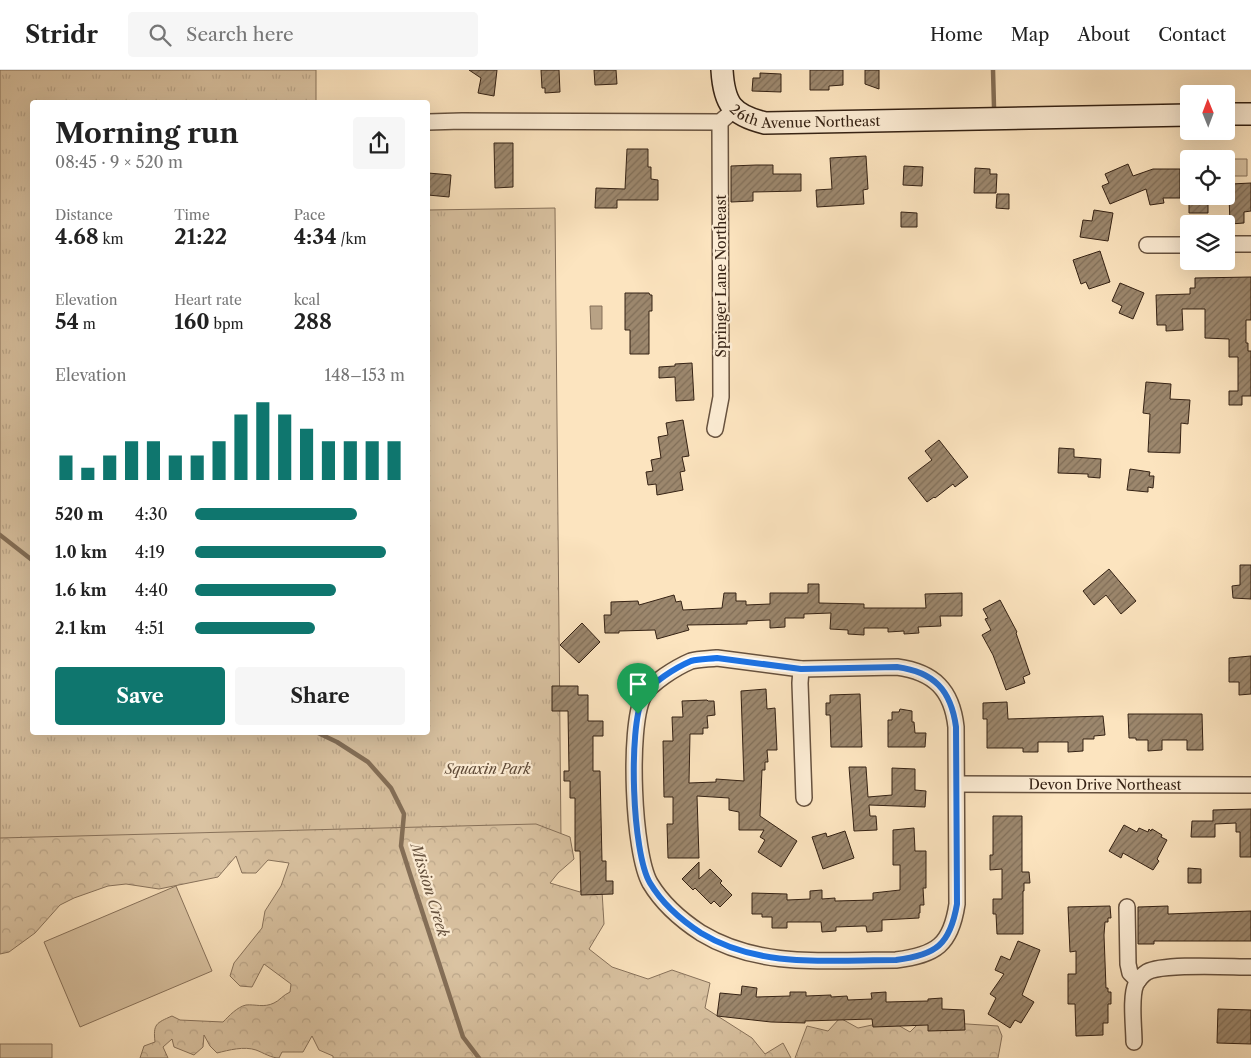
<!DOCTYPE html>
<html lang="en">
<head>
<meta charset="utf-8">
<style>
	:root { --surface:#fff; --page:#f6f6f6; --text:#222; --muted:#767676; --line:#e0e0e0; --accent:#0f766e }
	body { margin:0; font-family:"Libre Caslon Text",serif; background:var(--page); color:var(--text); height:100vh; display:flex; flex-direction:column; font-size:19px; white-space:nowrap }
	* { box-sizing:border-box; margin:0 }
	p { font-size:16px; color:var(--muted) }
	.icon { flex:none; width:28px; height:28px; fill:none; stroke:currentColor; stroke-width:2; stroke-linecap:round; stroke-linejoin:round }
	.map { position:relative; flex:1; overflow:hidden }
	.details { position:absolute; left:30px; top:30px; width:400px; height:635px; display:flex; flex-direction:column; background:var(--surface); border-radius:5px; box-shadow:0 5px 20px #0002 }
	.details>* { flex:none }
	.needle { width:32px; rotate:359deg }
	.tools { position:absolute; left:1180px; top:15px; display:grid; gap:10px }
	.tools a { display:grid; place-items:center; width:55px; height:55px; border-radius:5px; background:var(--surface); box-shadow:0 5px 20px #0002; font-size:25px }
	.pin { position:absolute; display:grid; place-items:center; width:42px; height:42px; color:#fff; margin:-51px -21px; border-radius:50% 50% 50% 0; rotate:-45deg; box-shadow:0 0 5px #0007 }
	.pin .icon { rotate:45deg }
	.round { display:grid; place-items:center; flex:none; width:52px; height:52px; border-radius:5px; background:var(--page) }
	.summary { display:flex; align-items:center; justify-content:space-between; height:85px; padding:0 25px }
	h1 { font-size:28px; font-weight:800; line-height:38px }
	.stats { display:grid; grid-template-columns:repeat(3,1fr); gap:8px; height:85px; padding:5px 25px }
	.stats div { display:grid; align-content:center }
	.stats b { font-size:21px; font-weight:800 }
	.stats small { font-size:14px; font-weight:400 }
	.stats p { font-size:14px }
	.chart { height:140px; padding:10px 25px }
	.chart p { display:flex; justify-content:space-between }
	.chart svg { width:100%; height:90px; margin-top:5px; stroke:var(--accent); stroke-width:6 }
	.action { display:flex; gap:10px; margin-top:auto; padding:10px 25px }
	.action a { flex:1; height:58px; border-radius:5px; background:var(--accent); color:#fff; font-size:20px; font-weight:800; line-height:58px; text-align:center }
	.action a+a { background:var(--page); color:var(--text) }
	ul { padding:0 25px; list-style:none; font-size:16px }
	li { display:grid; grid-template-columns:80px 60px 1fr; align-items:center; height:38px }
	li i { height:12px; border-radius:6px; background:var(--accent) }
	header { display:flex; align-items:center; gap:30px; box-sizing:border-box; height:70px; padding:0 25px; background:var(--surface); border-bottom:1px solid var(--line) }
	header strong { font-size:24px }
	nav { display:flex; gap:28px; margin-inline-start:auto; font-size:18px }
	.search { width:350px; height:45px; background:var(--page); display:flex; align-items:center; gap:12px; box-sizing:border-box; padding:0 18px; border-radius:5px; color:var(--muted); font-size:19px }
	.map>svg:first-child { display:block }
	.grass { fill:url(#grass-tufts); stroke:#88725b }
	.forest { fill:url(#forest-crowns); stroke:#88725b }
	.pitch { fill:#dac3a2; stroke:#88725b }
	.water { fill:#b8a285; stroke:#846f58 }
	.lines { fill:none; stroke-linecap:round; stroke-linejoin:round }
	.stream { stroke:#846f58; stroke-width:4.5 }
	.building { fill:url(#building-hatch); stroke:#352214 }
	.street-casing { stroke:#67523f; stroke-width:18 }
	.secondary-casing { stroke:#352214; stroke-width:24 }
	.street { stroke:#fdedd5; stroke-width:15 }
	.secondary { stroke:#fdedd5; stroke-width:21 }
	.route-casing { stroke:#fff; stroke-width:10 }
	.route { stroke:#1a73e8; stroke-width:6 }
	.labels { text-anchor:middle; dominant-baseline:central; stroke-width:4.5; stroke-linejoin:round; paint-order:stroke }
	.street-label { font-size:14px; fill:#352214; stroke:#fdedd5 }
	.park-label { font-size:14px; font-style:italic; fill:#5e4a38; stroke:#fdedd5 }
	.water-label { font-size:15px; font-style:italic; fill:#634f3c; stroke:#fdedd5 }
</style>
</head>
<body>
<header>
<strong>Stridr</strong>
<div class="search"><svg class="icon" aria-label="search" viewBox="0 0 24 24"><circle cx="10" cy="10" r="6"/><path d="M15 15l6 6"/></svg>Search here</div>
<nav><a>Home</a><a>Map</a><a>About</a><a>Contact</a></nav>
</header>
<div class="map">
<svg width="1251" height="988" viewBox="0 0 1251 988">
	<defs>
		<pattern id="grass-tufts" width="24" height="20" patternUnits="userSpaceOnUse" patternTransform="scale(1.25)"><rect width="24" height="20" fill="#dac3a2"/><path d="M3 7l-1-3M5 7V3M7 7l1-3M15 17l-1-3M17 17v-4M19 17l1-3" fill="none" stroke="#bca78b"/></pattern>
		<pattern id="forest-crowns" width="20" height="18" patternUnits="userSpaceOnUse" patternTransform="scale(1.25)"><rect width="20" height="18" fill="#dac3a2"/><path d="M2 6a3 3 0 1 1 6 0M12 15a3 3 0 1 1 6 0" fill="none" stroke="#bca78b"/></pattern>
		<pattern id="building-hatch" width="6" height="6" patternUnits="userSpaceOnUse" patternTransform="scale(1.25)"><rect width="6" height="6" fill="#9c876d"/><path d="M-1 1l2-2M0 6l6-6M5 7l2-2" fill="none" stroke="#806e58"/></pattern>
	</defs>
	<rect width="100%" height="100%" fill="#fce4bf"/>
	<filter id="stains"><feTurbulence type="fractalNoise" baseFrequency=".004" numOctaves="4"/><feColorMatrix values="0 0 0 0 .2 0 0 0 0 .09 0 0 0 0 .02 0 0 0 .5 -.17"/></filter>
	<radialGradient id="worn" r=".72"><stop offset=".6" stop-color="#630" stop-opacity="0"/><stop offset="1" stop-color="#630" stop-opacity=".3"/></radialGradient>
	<!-- grass -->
	<path class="grass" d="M0 0H316V32H32V662H428V140L555 138 561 769 0 780Z"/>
	<!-- forest -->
	<path class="forest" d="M536 754 570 767 574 789 558 803 550 813 580 822 583 817 602 821 604 854 589 879 612 897 648 909 672 900 710 913 705 938 752 968 765 984 783 973 791 988H333V986L319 980 312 966 303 982H282L279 988C271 988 264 983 256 980 244 976 229 980 217 983L210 976 204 965 203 977 194 985 174 977 172 969 163 977 168 988H140L144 976 155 972C153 954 156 953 172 946L180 950 223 952C229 946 237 937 246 935 255 934 264 938 274 933 279 931 283 925 290 922L291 914 264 894 252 917 240 916 230 906 234 893 262 858 265 841 281 816 289 793 268 790 256 803H242L236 786 218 807 159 819 126 814 108 816 74 828 60 835 35 863 9 882 0 884V768Z
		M840 948 858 958 891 951 910 962 921 951 998 956 1002 966 998 988H795L807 956 828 961Z"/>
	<!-- pitch -->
	<path class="pitch" d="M1229 89H1247V106H1229Z
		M176 816 212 901 80 957 44 872Z
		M0 974H52V988H0Z"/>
	<!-- water -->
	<path class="water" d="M590 236H602V259H591Z"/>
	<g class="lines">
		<!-- stream -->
		<path class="stream" d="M993 0 994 37
			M0 465 32 490
			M316 662 337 672 368 692 391 718 404 744 401 776 409 801 463 967 479 988"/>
	</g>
	<!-- building -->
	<path class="building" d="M469 0H497L494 26 478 23 481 8Z
		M541 0H559L560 22 545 23V18H542Z
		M594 0H616L617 14 595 15Z
		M810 0H843V15L829 16V20H810Z
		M865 0H879V19L865 14Z
		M760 3 781 4V22L752 21 753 8H760Z
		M494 73H513V117L495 118Z
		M627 79H648V97H651V109L658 110V130H617V138H595L596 118 625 119Z
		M866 86 868 119 863 120 864 134 817 137 816 120 832 119 830 88Z
		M1128 94 1133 106 1153 99H1180V128H1163L1164 133 1150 135 1146 119 1110 134 1102 116 1109 113 1105 104Z
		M756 95H773V104H801V121L753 122V131L731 132V96Z
		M904 96 923 97 922 116 903 115Z
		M975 98 990 99V104H997L996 123H974Z
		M428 103 451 105 449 127 428 125Z
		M1251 113V141L1244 142V153L1230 154 1229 126H1231V114Z
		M997 124H1009V139L996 138Z
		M1189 126H1208V143H1189Z
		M1094 140 1113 143 1108 171 1080 167 1083 150 1092 151Z
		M901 142 917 143V157H901Z
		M1100 181 1110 212 1089 219 1086 212 1081 214 1073 190Z
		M1251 207V250H1246V273H1248V281H1251V326H1242V335H1229V321H1238V287H1229V269L1205 268V239H1182L1183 260 1166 261V255H1157L1156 225 1190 224V218H1195V208Z
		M1120 213 1144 223 1133 249 1119 243 1122 236 1112 231Z
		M625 223H649L650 225H652V241H649V284H630V260H625Z
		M692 293 694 330 676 331 675 307 659 308V297L675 296V294Z
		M1146 312 1171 314 1170 329 1190 330 1188 354 1181 353 1180 383 1148 382 1150 344 1143 343Z
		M683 350 689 386 682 387 685 401 680 402 683 420 657 425 656 414 648 415 646 402 653 401 651 390 661 388 658 367 668 365 666 353Z
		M939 370 968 407 955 417 953 414 935 428 934 427 927 432 908 408 932 390 925 381Z
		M1059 378 1074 379V387L1101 389 1100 408 1088 407V404L1058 403Z
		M1130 399 1150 402 1149 406H1154L1153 418 1148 417V422L1127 420Z
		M1240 495H1251V529L1233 528 1232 516 1240 515Z
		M1109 499 1136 531 1121 544 1106 525 1094 535 1083 521Z
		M808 514H819V533L864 534V538H926L925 524 962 523V546H940L941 556 918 557 919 563 904 564V561L888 562V558H864V565L848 564V560L830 559 831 543 804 544V548H785V557L770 558V550L747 551V554L687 555 689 560 657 569 655 560 619 561V563H605L604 545H611V532L638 531 639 535 674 525 676 532 681 531 683 540 722 538 724 523H736V531H746V535L770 534V523H808Z
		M1000 530 1017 562 1016 563 1030 604 1023 607 1025 613 1006 620 993 585 982 565 991 560 985 549 988 548 983 539Z
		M582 553 600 572 579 593 560 575Z
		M1251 586V624L1239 625V612H1229V588Z
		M552 616H578V625H588V651H603V666H593V701H600L602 791H606V811H613V824L581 825 580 781H575V728H570V711H564V701H569L568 641H552Z
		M766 619 767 639 775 638 777 680H767L768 692H765V700H762L760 746 797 771 781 797 758 782 765 770 760 767 764 760H739V742L729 740V728L697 726 699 788H668L667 754H673V727H664L663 671H673L672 647H683L682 631 707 630 708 631H714L715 645 707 646 708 658H703V664H690L689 713 716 712V709L744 711 741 621Z
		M860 624 862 677H831L830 645H826V633H830V625Z
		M1007 632 1008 649 1103 646 1105 665 1094 666V669H1083V681L1068 682V672H1038V682H1023V678H987V649H983V633Z
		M900 639 912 641V652H914L915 663H926L925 677H888V650H892V642H899Z
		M1128 644H1202L1203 680H1187V670H1162V680L1148 681V670H1136V668H1129Z
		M849 697H866L868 727 892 725V698L915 699V720L926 721 925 737 869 735 870 746H876L877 760 854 761Z
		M1251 739V787H1240V762H1236V753L1215 754V767H1191L1192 751H1213V740Z
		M993 746H1022V802H1029L1030 813H1024V821H1023V864H997L996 844H993V829H1002V799L990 800V785H993Z
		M1124 755 1137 762 1139 758 1148 762 1149 759 1151 761 1152 759 1162 765 1161 767 1167 770 1157 789 1159 791 1153 800 1123 783 1121 788 1109 781Z
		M914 758 915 781H926V818H923L924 835H920V843H919V848L882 850V861L867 862 866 856H862L836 857V861L822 862 821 852H787V858H772V847H762V844H752V823L787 824V830L810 829V821L822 820V829L835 828V831L873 830V823L900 820V795H893V760Z
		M845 761 854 788 823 799 812 767 826 763 827 767Z
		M699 792V809L710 799 722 811 720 813 732 825 720 837 714 831 711 834 695 818 693 820 682 809Z
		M1188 798 1201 799V813H1188Z
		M1110 836 1111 848H1108V852H1105L1104 865 1106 918H1108V922H1111V934H1108V953H1103V965L1076 966 1075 934H1068V904H1076V881L1070 882 1068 837Z
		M1168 836V844L1251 841V871H1154V874H1138V837Z
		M1018 871 1040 880 1022 925 1034 932 1021 953 1015 950 1010 958 988 944 996 928 990 924 1004 904 995 900 1001 886 1010 890Z
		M742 916 757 918 756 927 790 926V922H806V926L831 925V927L847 926 848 930 872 929 871 923 886 922V932L928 931V929L942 928V939L964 940 965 960 928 961V955L873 957 872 949 805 951V953L771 952 717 946 720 923 741 925Z
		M1218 939 1251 940V974L1217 973Z"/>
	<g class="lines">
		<!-- street casing -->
		<g class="street-casing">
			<g id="street">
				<path d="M428 52 462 51 720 52 734 40"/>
				<path d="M1226 174H1251"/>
				<path d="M1147 175H1189"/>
				<path d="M715 359 721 327 720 52"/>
				<path d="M717 588 801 599 897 597C934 602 952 620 956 657L957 834C951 875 936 885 896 890 830 890 760 899 701 863 681 850 662 833 650 813 633 783 628 658 643 627 650 613 677 597 691 591 699 589 709 589 717 588Z"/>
				<path d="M801 599 800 613 804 728"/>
				<path id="s1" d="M957 714 1251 715"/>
				<path d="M1127 837 1128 894 1130 903 1138 911"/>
				<path d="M1134 972C1134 957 1130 927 1136 914 1139 909 1142 905 1147 902 1164 893 1229 897 1251 897"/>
			</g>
		</g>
		<!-- secondary casing -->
		<g class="secondary-casing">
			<g id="secondary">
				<path id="s2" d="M722 0C724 34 732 45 765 53L1189 45"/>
				<path d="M1226 44H1251"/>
			</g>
		</g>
		<!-- street -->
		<use href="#street" class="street"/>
		<!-- secondary -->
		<use href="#secondary" class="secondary"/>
	</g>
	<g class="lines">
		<!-- route casing -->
		<g class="route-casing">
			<path id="route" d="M717 588 801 599 897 597C934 602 951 620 956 657L957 834C950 875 936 885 896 890 830 890 760 899 701 863 681 850 662 833 650 813 632 783 628 658 643 627 650 613 677 597 691 591 699 589 709 589 717 588Z"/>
		</g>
		<!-- route -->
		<use href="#route" class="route"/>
	</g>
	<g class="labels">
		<!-- street labels -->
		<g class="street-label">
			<text stroke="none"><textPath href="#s2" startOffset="115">26th Avenue Northeast</textPath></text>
			<text transform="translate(721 206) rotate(-90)">Springer Lane Northeast</text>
			<text stroke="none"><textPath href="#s1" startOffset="148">Devon Drive Northeast</textPath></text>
		</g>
		<!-- park labels -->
		<g class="park-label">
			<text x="488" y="699">Squaxin Park</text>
		</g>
		<!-- water labels -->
		<g class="water-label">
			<text transform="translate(430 820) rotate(73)">Mission Creek</text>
		</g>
	</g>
	<rect width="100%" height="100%" filter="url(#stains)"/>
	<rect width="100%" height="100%" fill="url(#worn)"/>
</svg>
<div class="tools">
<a><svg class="needle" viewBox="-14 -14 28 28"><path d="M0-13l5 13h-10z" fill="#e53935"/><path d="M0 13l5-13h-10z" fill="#767676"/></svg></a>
<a><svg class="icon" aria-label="locate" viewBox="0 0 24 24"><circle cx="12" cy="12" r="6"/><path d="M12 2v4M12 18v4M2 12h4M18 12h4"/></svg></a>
<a><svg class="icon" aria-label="layers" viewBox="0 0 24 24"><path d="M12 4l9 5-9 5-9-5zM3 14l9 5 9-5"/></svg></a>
</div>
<div class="pin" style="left:638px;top:644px;background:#1e9e55"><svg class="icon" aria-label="arrive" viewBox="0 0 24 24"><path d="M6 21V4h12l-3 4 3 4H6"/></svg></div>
<section class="details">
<div class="summary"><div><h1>Morning run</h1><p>08:45 · 9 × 520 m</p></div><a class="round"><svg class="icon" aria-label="share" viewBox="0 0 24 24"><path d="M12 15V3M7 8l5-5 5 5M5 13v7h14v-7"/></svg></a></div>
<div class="stats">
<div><p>Distance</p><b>4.68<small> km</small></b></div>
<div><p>Time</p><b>21:22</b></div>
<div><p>Pace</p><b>4:34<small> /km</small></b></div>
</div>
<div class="stats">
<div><p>Elevation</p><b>54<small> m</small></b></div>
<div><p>Heart rate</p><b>160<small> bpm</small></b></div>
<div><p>kcal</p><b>288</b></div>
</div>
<div class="chart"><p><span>Elevation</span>148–153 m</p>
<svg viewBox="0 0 160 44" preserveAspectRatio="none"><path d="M5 44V32M15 44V38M25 44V32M35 44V25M45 44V25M55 44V32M65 44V32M75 44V25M85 44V12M95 44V6M105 44V12M115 44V19M125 44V25M135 44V25M145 44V25M155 44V25"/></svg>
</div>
<ul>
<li><b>520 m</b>4:30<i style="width:77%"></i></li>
<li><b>1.0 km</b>4:19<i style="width:91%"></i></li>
<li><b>1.6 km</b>4:40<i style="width:67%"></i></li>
<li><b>2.1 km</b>4:51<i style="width:57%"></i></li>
</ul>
<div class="action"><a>Save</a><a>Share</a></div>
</section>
</div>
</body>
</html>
